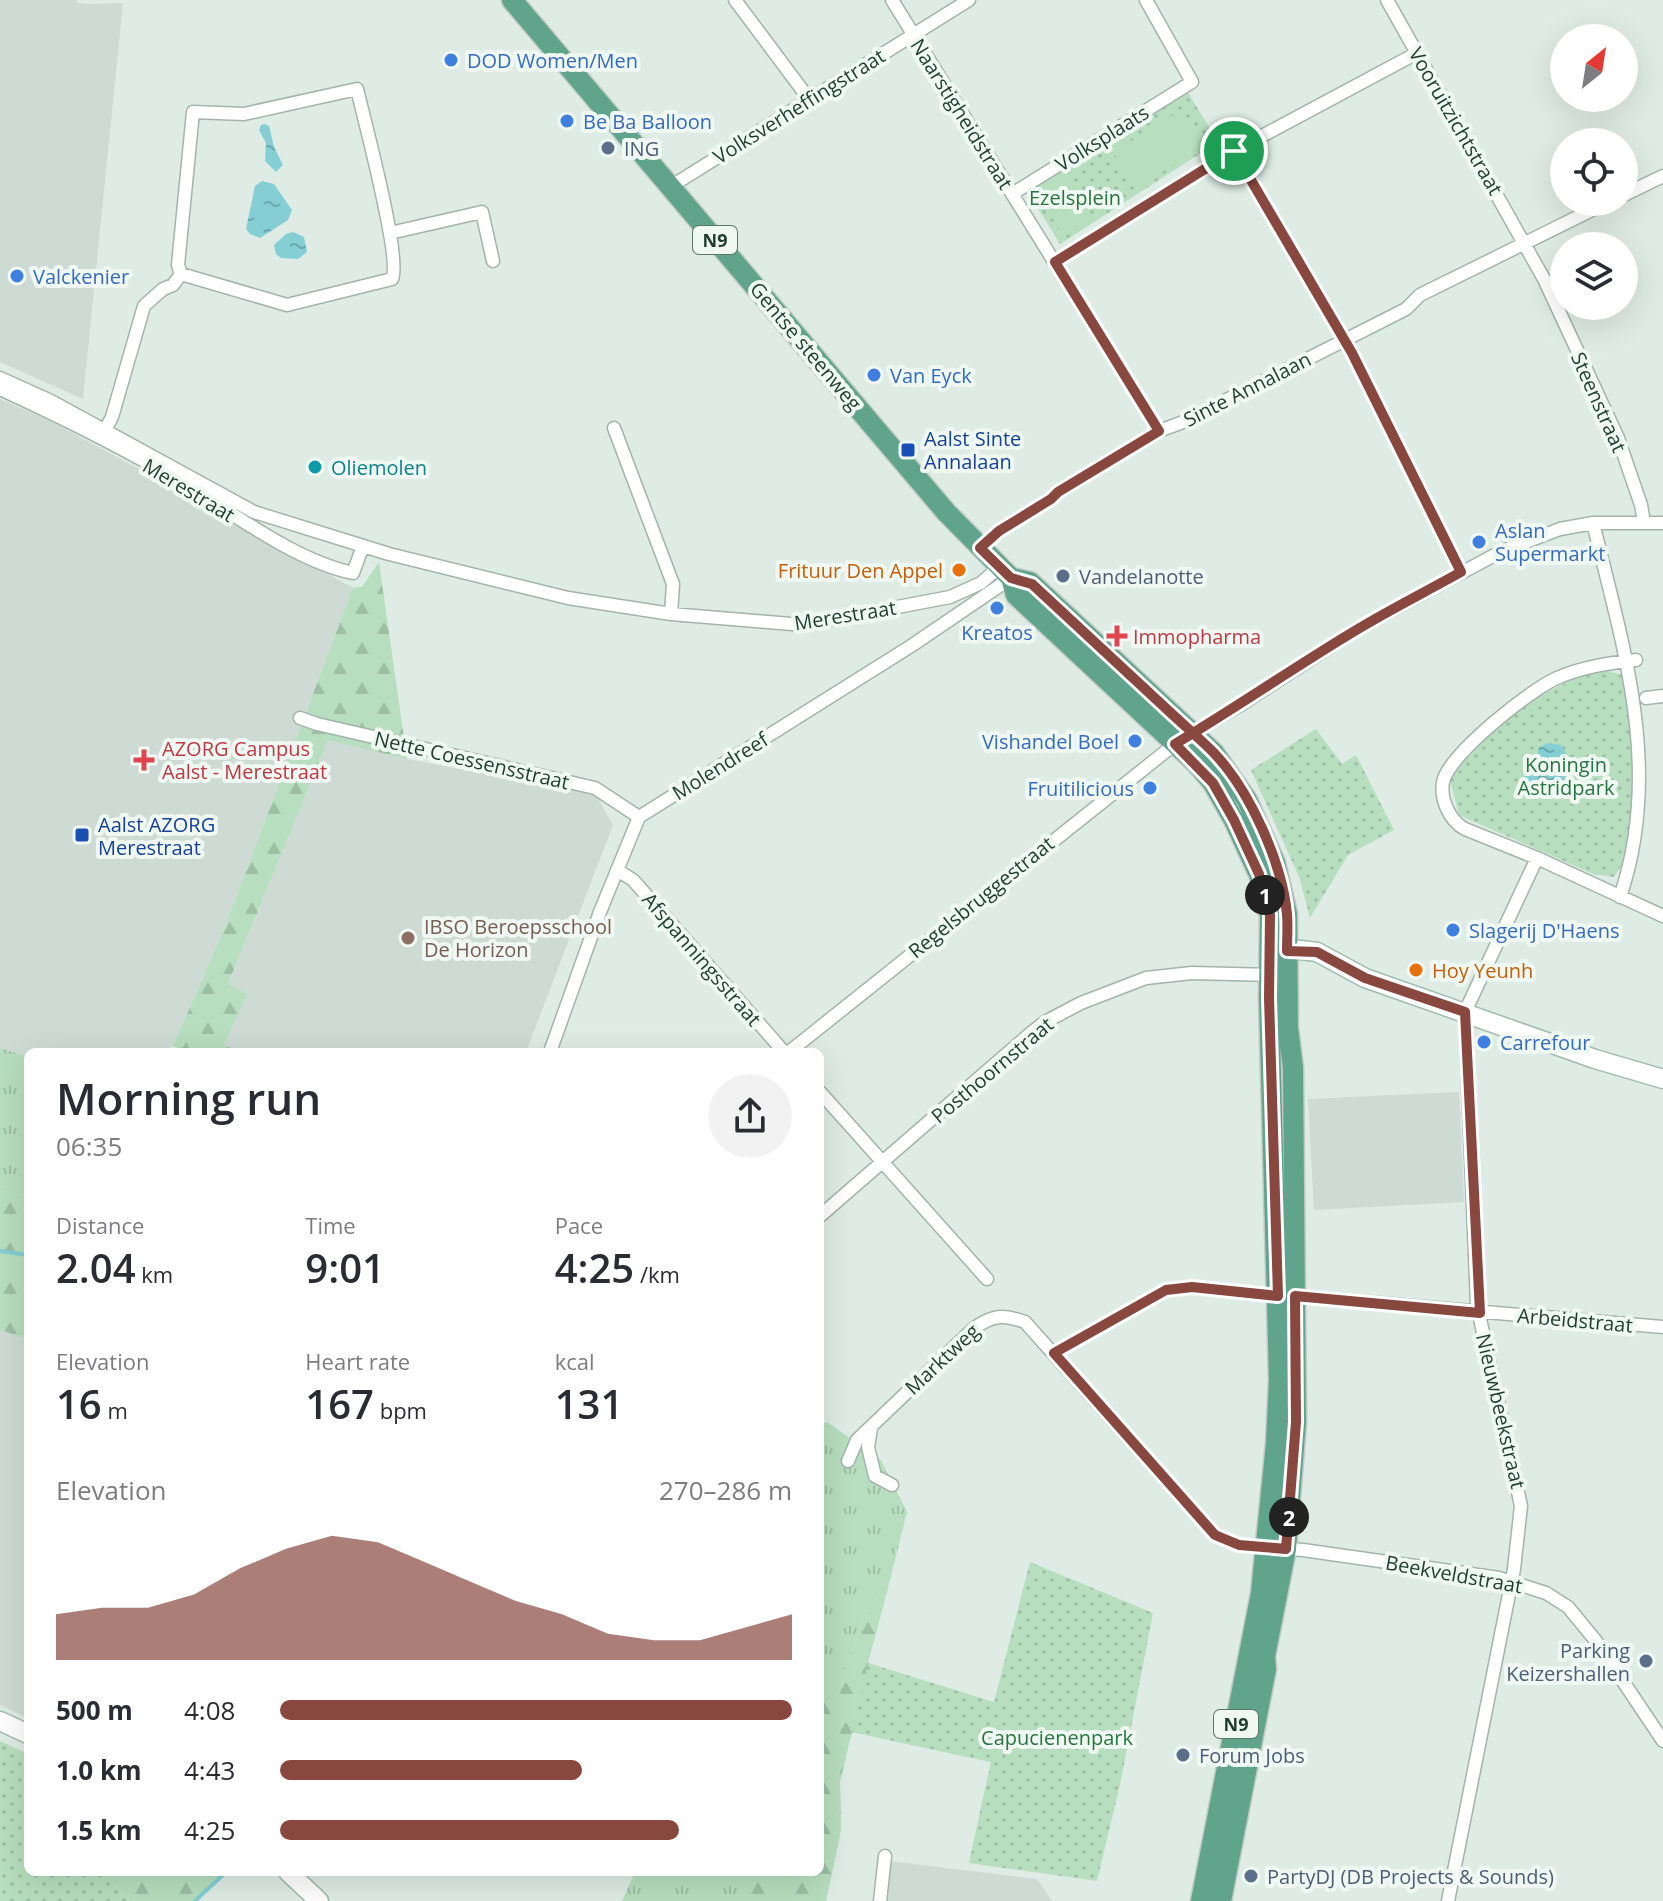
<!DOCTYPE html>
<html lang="en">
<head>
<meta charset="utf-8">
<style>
	:root { --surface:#fff; --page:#f2f2f3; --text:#2b2b33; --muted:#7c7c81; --accent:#884840 }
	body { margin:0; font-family:"Open Sans",sans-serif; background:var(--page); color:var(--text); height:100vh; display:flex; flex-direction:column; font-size:30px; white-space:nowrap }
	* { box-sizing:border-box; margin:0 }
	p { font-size:26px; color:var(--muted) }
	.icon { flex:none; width:44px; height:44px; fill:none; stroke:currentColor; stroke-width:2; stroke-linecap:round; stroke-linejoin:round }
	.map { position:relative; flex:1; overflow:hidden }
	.drawer { position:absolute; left:24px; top:1048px; width:800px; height:828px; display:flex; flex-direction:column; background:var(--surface); border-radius:12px; box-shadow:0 8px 32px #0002 }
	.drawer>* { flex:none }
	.needle { width:52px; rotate:30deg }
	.tools { position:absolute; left:1550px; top:24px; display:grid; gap:16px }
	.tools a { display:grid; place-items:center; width:88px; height:88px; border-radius:50%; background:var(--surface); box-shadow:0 8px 32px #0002; font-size:40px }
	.pin { position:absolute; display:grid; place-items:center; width:68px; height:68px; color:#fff; margin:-34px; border:4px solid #fff; border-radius:50%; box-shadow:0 2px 8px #0007 }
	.km { position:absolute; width:40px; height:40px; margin:-20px; border-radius:50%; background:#222; color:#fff; font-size:22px; line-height:40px; text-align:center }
	.round { display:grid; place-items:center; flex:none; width:84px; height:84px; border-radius:42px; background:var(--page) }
	.head { display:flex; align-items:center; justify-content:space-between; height:136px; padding:0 32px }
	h1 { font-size:44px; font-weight:600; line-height:60px }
	.metrics { display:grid; grid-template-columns:repeat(3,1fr); gap:12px; height:136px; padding:8px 32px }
	.metrics div { display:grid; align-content:center }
	.metrics b { font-size:40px; font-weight:600 }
	.metrics small { font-size:22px; font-weight:400 }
	.metrics p { font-size:22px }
	.chart { height:224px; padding:16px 32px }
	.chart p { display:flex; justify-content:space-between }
	.chart svg { width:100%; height:144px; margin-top:8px; fill:var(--accent); opacity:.7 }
	ul { padding:0 32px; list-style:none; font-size:26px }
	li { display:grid; grid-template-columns:128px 96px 1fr; align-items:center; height:60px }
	li i { height:20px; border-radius:10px; background:var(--accent) }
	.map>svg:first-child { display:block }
	.built { fill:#cedbd4 }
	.grass { fill:url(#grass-tufts) }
	.forest { fill:url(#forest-firs) }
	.park { fill:url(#park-dots) }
	.pitch { fill:#b7debe }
	.water { fill:url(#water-ripples) }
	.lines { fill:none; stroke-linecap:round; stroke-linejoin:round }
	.stream { stroke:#84ced4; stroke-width:4 }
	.street-casing { stroke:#a2b4ac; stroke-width:15 }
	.secondary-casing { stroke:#a0bbaf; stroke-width:21 }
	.primary-casing { stroke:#c0c9c6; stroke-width:23 }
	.street { stroke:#fff; stroke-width:12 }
	.secondary { stroke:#fff; stroke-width:18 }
	.primary { stroke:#61a48d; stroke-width:20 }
	.route-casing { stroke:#fff; stroke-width:16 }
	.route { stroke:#884840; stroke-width:10 }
	.shop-dot { fill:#3f7fe0; stroke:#f0f8f3; stroke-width:3 }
	.service-dot { fill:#5c6f8a; stroke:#f0f8f3; stroke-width:3 }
	.transit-dot { fill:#1a4fb4; stroke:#f0f8f3; stroke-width:3 }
	.culture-dot { fill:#0f9aa8; stroke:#f0f8f3; stroke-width:3 }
	.food-dot { fill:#e8710a; stroke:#f0f8f3; stroke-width:3 }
	.health-dot { fill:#e0444e; stroke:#f0f8f3; stroke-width:3 }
	.education-dot { fill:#8d6e63; stroke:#f0f8f3; stroke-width:3 }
	.labels { text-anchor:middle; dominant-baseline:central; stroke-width:8; stroke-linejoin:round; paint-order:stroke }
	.shield { fill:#f0f8f3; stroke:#5e756c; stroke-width:2 }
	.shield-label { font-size:18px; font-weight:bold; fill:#1f3d32 }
	.shop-label { font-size:20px; fill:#366cbe; stroke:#f0f8f3; text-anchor:start }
	.street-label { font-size:20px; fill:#1f3d32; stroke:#f0f8f3 }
	.service-label { font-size:20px; fill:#4e5e75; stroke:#f0f8f3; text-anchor:start }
	.park-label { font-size:20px; fill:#27763f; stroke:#f0f8f3 }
	.transit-label { font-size:20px; fill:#164399; stroke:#f0f8f3; text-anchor:start }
	.culture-label { font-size:20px; fill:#0d838f; stroke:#f0f8f3; text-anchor:start }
	.food-label { font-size:20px; fill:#c56008; stroke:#f0f8f3; text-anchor:end }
	.health-label { font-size:20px; fill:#be3a42; stroke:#f0f8f3; text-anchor:start }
	.education-label { font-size:20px; fill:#785e54; stroke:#f0f8f3; text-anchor:start }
</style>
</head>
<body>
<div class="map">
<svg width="1663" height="1901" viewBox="0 0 1663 1901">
	<defs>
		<pattern id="grass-tufts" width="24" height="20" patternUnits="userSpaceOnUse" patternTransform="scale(2)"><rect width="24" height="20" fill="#b7debe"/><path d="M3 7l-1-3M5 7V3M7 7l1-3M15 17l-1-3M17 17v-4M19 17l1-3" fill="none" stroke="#9dbfa4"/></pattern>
		<pattern id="forest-firs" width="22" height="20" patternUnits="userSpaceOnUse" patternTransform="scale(2)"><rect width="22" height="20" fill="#b7debe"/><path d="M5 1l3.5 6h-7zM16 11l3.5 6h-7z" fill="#9dbfa4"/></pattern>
		<pattern id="park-dots" width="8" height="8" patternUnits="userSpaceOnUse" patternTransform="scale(2)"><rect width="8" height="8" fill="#b7debe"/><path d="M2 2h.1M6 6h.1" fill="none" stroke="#9dbfa4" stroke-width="1.8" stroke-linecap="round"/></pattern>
		<pattern id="water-ripples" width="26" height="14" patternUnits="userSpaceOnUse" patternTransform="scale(2)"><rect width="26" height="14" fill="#84ced4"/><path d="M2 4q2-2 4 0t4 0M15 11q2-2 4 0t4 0" fill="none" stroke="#6ba8ad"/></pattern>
	</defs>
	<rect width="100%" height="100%" fill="#dfece5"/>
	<!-- built -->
	<path class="built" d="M0 0H76L77 3 91 4 123 3 83 399 0 362Z
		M0 399 50 421 188 495 353 588 223 932 173 1046 159 1052H28V1057H24L0 1048Z
		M328 739 407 759 595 794 613 825 526 1052H232L233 1049 224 1045 247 994 228 985Z
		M1459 1092 1464 1202 1314 1210 1308 1099Z
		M0 1330 28 1339V1718L0 1705Z
		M889 1861 1037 1879 1052 1901H886Z"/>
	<!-- grass -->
	<path class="grass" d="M0 1048 28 1057V1196L0 1191Z
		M827 1422 881 1460 907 1512 886 1596 879 1594 866 1611 847 1669 820 1688V1425Z
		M820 1752 846 1758 840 1781 841 1830 826 1901H622L635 1872H820Z"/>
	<!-- forest -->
	<path class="forest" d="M379 562 407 759 328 740 228 984 247 994 224 1045 233 1049 232 1052H188L173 1046 223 932 353 588 362 587Z
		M0 1191 28 1196V1339L0 1330Z
		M879 1594 886 1596 868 1663 994 1703 1153 1613 969 1863 991 1762 852 1732 840 1781 841 1830 826 1901H749L756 1872H820V1688L831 1673 847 1668 866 1611Z
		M102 1872H215L221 1876 195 1901H129Z"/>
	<!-- park -->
	<path class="park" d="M1187 91 1218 142 1060 244 1026 189Z
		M1604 670 1623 675 1638 698 1644 731 1645 789 1636 843 1614 877 1593 874 1459 815 1450 780 1466 757 1470 756C1510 712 1546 685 1604 670Z
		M1316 729 1342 764 1356 755 1394 830 1348 855 1310 918 1300 879 1251 770Z
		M1030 1562 1153 1613 1120 1785 1097 1881 969 1863 991 1762 852 1732 868 1663 994 1702Z
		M0 1741 28 1754V1872H102L129 1901H0Z"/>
	<!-- pitch -->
	<path class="pitch" d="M1181 110 1203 146 1136 188 1113 152Z
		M1062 176 1090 221 1064 237 1036 192Z"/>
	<!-- water -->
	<path class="water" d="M265 124 269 126 274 147 283 165 276 172 265 161 266 143 259 130 261 125Z
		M262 181 274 184 292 210 288 220 260 238 250 234 246 229 255 186Z
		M293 232 304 237 307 252 298 259 281 258 276 254 274 245 286 234Z
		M1549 743 1561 745C1572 760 1569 769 1562 785 1547 791 1538 789 1525 783L1522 778 1535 768 1539 747Z"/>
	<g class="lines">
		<!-- stream -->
		<path class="stream" d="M0 1251 28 1255
			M195 1901 226 1872"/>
		<!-- street casing -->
		<g class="street-casing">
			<path id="street" d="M735 0 809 99
				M892 0 1159 431
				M1387 0 1544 279 1618 438 1641 505 1644 522
				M1234 151 1352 353 1461 572
				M670 187 969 0
				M1012 194 1192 82 1146 0
				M1624 195 1663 176
				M390 233 482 212 493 261
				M1055 262 1234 151 1417 53
				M0 378 51 401 254 512 389 554 568 598 671 614 803 625 950 597 981 583 999 567
				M0 389C63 418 126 449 186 485 236 515 296 561 353 573L363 546
				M614 428 673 584 671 614
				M105 430 112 417 144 306 163 289 173 285 181 274 178 265 193 112 244 114 357 89C364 119 402 260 392 279L287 305 181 274
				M1593 523C1624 649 1663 771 1620 897
				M980 548 999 531 1051 499 1058 492 1159 431 1183 422 1406 309 1420 295 1608 202
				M1636 660C1609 663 1582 667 1557 678 1531 689 1448 755 1443 782 1440 800 1450 821 1465 829L1537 858 1663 916
				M1646 698 1663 696
				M300 718 317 724 595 788 639 817
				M1193 733 1242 704 1359 628 1502 551 1560 529 1593 523H1663
				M617 870 633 880 784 1052
				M550 1052 600 912 639 817 911 646 1011 578
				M789 1052 1175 744
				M820 1092 987 1279
				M820 1216 1031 1033 1045 1022 1081 1003 1146 978 1192 973 1274 975
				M1295 1296 1663 1327
				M1054 1353 1166 1290 1192 1287 1278 1296
				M871 1428 868 1447 875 1476 892 1485
				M848 1461 857 1440 973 1329C992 1315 1003 1314 1025 1322L1215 1535 1239 1545 1303 1550 1499 1578 1546 1593 1568 1607 1596 1641 1663 1741
				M880 1901 885 1856
				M1448 1901 1514 1569 1521 1506 1477 1305 1465 1012 1537 858"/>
		</g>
		<!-- secondary casing -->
		<g class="secondary-casing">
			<path id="secondary" d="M1273 953 1301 950 1317 952 1365 978 1595 1059 1663 1079
				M0 1721 28 1734
				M288 1872 319 1901"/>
		</g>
		<!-- primary casing -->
		<g class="primary-casing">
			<path id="primary" d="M512 0 946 512 1011 578 1016 595 1197 764 1213 783 1234 820 1259 874 1270 915 1269 998 1279 1380 1276 1443 1261 1593 1201 1901
				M1011 578 1030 582 1214 753 1247 800 1275 863 1287 914 1288 1028 1293 1068 1296 1422 1286 1549 1265 1656 1266 1669 1221 1901"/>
		</g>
		<!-- street -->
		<use href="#street" class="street"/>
		<!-- secondary -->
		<use href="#secondary" class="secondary"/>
		<!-- primary -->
		<use href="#primary" class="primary"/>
	</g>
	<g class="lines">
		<!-- route casing -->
		<g class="route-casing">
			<path id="route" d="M1234 151 1352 353 1461 572C1427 591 1391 609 1358 629 1296 666 1237 707 1175 744L1213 783 1234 820 1259 874 1270 915 1269 998 1278 1296 1192 1287 1166 1290 1054 1353 1215 1535 1239 1545 1286 1549 1296 1422 1295 1296 1480 1313 1465 1012 1365 978 1317 952 1287 951C1287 939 1288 926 1287 914 1282 862 1249 789 1213 752 1200 739 1186 727 1172 714L1032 584 1011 578 980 548 999 531 1051 499 1058 492 1159 431 1055 262 1234 151"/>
		</g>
		<!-- route -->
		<use href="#route" class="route"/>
	</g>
	<!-- markers -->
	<g class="shop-dot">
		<circle cx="451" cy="60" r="8"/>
		<circle cx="567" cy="121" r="8"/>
		<circle cx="17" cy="276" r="8"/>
		<circle cx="874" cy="375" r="8"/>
		<circle cx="1479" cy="542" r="8"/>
		<circle cx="997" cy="608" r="8"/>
		<circle cx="1135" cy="741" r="8"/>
		<circle cx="1150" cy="788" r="8"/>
		<circle cx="1453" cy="930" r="8"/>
		<circle cx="1484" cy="1042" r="8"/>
	</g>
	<g class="service-dot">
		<circle cx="608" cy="148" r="8"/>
		<circle cx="1063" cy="576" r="8"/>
		<circle cx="1646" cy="1661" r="8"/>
		<circle cx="1183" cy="1755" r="8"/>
		<circle cx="1251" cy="1876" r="8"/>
	</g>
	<g class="transit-dot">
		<rect x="900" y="442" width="16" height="16" rx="4"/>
		<rect x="74" y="827" width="16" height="16" rx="4"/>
	</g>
	<circle class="culture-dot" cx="315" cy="467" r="8"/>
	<g class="food-dot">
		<circle cx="959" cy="570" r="8"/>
		<circle cx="1416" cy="970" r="8"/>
	</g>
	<g class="health-dot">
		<path d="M1113 624h8v8h8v8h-8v8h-8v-8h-8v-8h8z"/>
		<path d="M140 748h8v8h8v8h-8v8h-8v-8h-8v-8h8z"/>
	</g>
	<circle class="education-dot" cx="408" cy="938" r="8"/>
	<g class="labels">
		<!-- shield labels -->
		<g class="shield">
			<rect x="693" y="226" width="44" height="28" rx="6"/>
			<rect x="1214" y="1710" width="44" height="28" rx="6"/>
		</g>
		<g class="shield-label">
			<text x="715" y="240">N9</text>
			<text x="1236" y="1724">N9</text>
		</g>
		<!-- shop labels -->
		<g class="shop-label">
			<text x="467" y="60">DOD Women/Men</text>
			<text x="583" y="121">Be Ba Balloon</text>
			<text x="33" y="276">Valckenier</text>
			<text x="890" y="375">Van Eyck</text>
			<text x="1495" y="530">Aslan<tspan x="1495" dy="23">Supermarkt</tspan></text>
			<text x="997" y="632" text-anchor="middle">Kreatos</text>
			<text x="1119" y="741" text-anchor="end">Vishandel Boel</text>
			<text x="1134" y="788" text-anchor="end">Fruitilicious</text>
			<text x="1469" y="930">Slagerij D'Haens</text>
			<text x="1500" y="1042">Carrefour</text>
		</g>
		<!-- street labels -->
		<g class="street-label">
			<text transform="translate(799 106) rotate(-32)">Volksverheffingstraat</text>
			<text transform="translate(962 114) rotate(58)">Naarstigheidstraat</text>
			<text transform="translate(1456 121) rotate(60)">Vooruitzichtstraat</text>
			<text transform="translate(1102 138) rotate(-32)">Volksplaats</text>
			<text transform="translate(806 346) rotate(50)">Gentse steenweg</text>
			<text transform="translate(1247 389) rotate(-27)">Sinte Annalaan</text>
			<text transform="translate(1599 402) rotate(66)">Steenstraat</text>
			<text transform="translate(189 490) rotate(31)">Merestraat</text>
			<text transform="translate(845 615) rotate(-9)">Merestraat</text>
			<text transform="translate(472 760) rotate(13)">Nette Coessensstraat</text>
			<text transform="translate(720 766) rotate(-32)">Molendreef</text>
			<text transform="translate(981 897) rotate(-39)">Regelsbruggestraat</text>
			<text transform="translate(702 959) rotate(49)">Afspanningsstraat</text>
			<text transform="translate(992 1070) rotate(-40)">Posthoornstraat</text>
			<text transform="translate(1575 1320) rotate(5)">Arbeidstraat</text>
			<text transform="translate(942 1359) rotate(-43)">Marktweg</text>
			<text transform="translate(1501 1411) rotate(77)">Nieuwbeekstraat</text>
			<text transform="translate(1454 1574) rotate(10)">Beekveldstraat</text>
		</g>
		<!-- service labels -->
		<g class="service-label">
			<text x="624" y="148">ING</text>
			<text x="1079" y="576">Vandelanotte</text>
			<text x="1630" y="1650" text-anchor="end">Parking<tspan x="1630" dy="23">Keizershallen</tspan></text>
			<text x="1199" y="1755">Forum Jobs</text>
			<text x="1267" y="1876">PartyDJ (DB Projects &amp; Sounds)</text>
		</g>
		<!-- park labels -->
		<g class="park-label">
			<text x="1075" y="197">Ezelsplein</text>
			<text x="1566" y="764">Koningin<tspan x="1566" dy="23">Astridpark</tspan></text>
			<text x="1057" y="1737">Capucienenpark</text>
		</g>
		<!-- transit labels -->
		<g class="transit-label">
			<text x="924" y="438">Aalst Sinte<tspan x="924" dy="23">Annalaan</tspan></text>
			<text x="98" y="824">Aalst AZORG<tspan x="98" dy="23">Merestraat</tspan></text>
		</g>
		<!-- culture labels -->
		<g class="culture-label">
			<text x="331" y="467">Oliemolen</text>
		</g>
		<!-- food labels -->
		<g class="food-label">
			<text x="943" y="570">Frituur Den Appel</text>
			<text x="1432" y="970" text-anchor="start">Hoy Yeunh</text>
		</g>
		<!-- health labels -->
		<g class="health-label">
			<text x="1133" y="636">Immopharma</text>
			<text x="162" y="748">AZORG Campus<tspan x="162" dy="23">Aalst - Merestraat</tspan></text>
		</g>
		<!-- education labels -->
		<g class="education-label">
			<text x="424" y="926">IBSO Beroepsschool<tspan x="424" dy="23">De Horizon</tspan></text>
		</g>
	</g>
</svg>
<div class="tools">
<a><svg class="needle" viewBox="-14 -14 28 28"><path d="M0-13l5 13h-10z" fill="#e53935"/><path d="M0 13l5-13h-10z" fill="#7c7c81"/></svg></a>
<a><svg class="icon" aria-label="locate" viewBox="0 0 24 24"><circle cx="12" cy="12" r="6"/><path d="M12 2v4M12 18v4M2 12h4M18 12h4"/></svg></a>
<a><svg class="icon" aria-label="layers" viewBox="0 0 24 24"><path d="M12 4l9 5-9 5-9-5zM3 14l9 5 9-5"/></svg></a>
</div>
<div class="pin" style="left:1234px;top:151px;background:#1e9e55"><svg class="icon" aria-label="arrive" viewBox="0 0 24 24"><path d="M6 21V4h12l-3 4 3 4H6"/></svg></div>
<b class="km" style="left:1265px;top:895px">1</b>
<b class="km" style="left:1289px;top:1517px">2</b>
<section class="drawer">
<div class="head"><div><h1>Morning run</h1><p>06:35</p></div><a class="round"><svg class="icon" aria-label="share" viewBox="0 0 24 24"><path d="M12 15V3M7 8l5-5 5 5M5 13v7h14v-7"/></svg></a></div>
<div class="metrics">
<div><p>Distance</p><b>2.04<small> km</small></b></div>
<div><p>Time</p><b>9:01</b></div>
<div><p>Pace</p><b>4:25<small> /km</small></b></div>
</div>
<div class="metrics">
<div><p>Elevation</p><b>16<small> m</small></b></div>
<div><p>Heart rate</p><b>167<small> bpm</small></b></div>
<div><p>kcal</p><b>131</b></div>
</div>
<div class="chart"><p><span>Elevation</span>270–286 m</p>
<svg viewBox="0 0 160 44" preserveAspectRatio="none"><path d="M0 44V30L10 28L20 28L30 24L40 16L50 10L60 6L70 8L80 14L90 20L100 26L110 30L120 36L130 38L140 38L150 34L160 30V44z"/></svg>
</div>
<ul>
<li><b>500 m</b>4:08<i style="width:100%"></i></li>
<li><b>1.0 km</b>4:43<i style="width:59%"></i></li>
<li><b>1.5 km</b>4:25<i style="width:78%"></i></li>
</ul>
</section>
</div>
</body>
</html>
